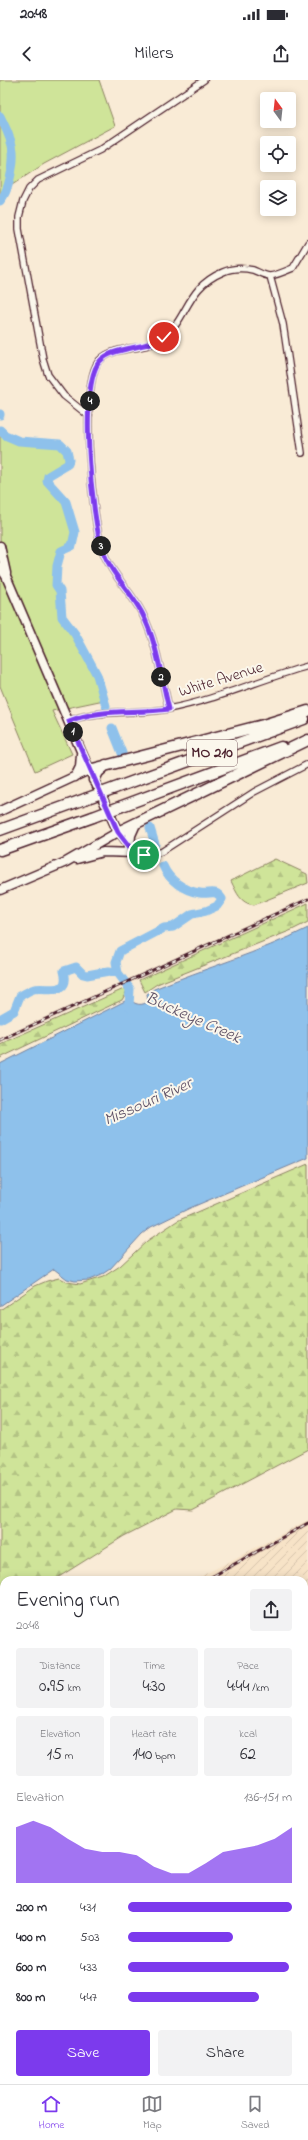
<!DOCTYPE html>
<html lang="en">
<head>
<meta charset="utf-8">
<style>
	:root { --surface:#fff; --page:#f2f2f3; --text:#2b2b33; --muted:#7c7c81; --line:#e1e1e2; --accent:#7c3aed }
	body { margin:0; font-family:"Indie Flower",sans-serif; background:var(--page); color:var(--text); height:100vh; display:flex; flex-direction:column; font-size:15px; white-space:nowrap }
	* { box-sizing:border-box; margin:0 }
	p { font-size:13px; color:var(--muted) }
	.icon { flex:none; width:22px; height:22px; fill:none; stroke:currentColor; stroke-width:2; stroke-linecap:round; stroke-linejoin:round }
	.map { position:relative; flex:1; overflow:hidden }
	.panel { position:absolute; left:0px; top:1496px; width:308px; height:508px; display:flex; flex-direction:column; background:var(--surface); border-radius:12px 12px 0 0; box-shadow:0 2px 10px #0003 }
	.panel>* { flex:none }
	.needle { width:26px; rotate:345deg }
	.controls { position:absolute; left:260px; top:12px; display:grid; gap:8px }
	.controls a { display:grid; place-items:center; width:36px; height:36px; border-radius:4px; background:var(--surface); box-shadow:0 2px 10px #0003; font-size:20px }
	.pin { position:absolute; display:grid; place-items:center; width:34px; height:34px; color:#fff; margin:-17px; border:2px solid #fff; border-radius:50%; box-shadow:0 1px 4px #0007 }
	.km { position:absolute; width:20px; height:20px; margin:-10px; border-radius:50%; background:#222; color:#fff; font-size:11px; line-height:20px; text-align:center }
	.round { display:grid; place-items:center; flex:none; width:42px; height:42px; border-radius:4px; background:var(--page) }
	.headline { display:flex; align-items:center; justify-content:space-between; height:68px; padding:0 16px }
	h1 { font-size:22px; font-weight:600; line-height:30px }
	.stats { display:grid; grid-template-columns:repeat(3,1fr); gap:6px; height:68px; padding:4px 16px }
	.stats div { display:grid; align-content:center; border-radius:4px; background:var(--page); text-align:center }
	.stats b { font-size:17px; font-weight:600 }
	.stats small { font-size:11px; font-weight:400 }
	.stats p { font-size:11px }
	.chart { height:112px; padding:8px 16px }
	.chart p { display:flex; justify-content:space-between }
	.chart svg { width:100%; height:72px; margin-top:4px; fill:var(--accent); opacity:.7 }
	.cta { display:flex; gap:8px; margin-top:auto; padding:8px 16px }
	.cta a { flex:1; height:46px; border-radius:4px; background:var(--accent); color:#fff; font-size:16px; font-weight:600; line-height:46px; text-align:center }
	.cta a+a { background:var(--page); color:var(--text) }
	ul { padding:0 16px; list-style:none; font-size:13px }
	li { display:grid; grid-template-columns:64px 48px 1fr; align-items:center; height:30px }
	li i { height:10px; border-radius:5px; background:var(--accent) }
	.status { display:flex; justify-content:space-between; align-items:center; height:28px; padding:0 20px; background:var(--surface); direction:ltr }
	.status svg { height:11px; fill:currentColor }
	header { display:flex; justify-content:space-between; align-items:center; height:52px; padding:0 16px; background:var(--surface); font-size:18px; font-weight:600 }
	.menu { display:flex; justify-content:space-around; align-items:center; height:56px; border-top:1px solid var(--line); background:var(--surface); font-size:11px; color:var(--muted) }
	.menu a { display:grid; justify-items:center; gap:2px }
	.menu .on { color:var(--accent) }
	.map>svg:first-child { display:block }
	.industrial { fill:url(#industrial-furrows) }
	.green { fill:#cfe499; stroke:#8c8262 }
	.forest { fill:url(#forest-firs); stroke:#8c8262 }
	.water { fill:#8ec1eb; stroke:#73809e }
	.lines { fill:none; stroke-linecap:round; stroke-linejoin:round }
	.river { stroke:#8ec1eb; stroke-width:9 }
	.street-casing { stroke:#4a1f2b; stroke-width:8 }
	.secondary-casing { stroke:#4a1f2b; stroke-width:11 }
	.highway-casing { stroke:#4a1f2b; stroke-width:13 }
	.street { stroke:#fbf7ec; stroke-width:5.5 }
	.secondary { stroke:#fbf7ec; stroke-width:8 }
	.highway { stroke:#fbf7ec; stroke-width:10 }
	.rail-casing { stroke:#4a1f2b; stroke-width:3 }
	.rail { stroke:#fbf7ec; stroke-width:1.5; stroke-dasharray:4.5; stroke-linecap:butt }
	.highway-bridge-casing { stroke:#4a1f2b; stroke-width:13; stroke-linecap:butt }
	.highway-bridge { stroke:#fbf7ec; stroke-width:10 }
	.route-casing { stroke:#fff; stroke-width:8 }
	.route { stroke:#7c3aed; stroke-width:5 }
	.labels { text-anchor:middle; dominant-baseline:central; stroke-width:4; stroke-linejoin:round; paint-order:stroke }
	.shield { fill:#fbf7ec; stroke:#7f6065; stroke-width:1 }
	.shield-label { font-size:15px; font-weight:bold; fill:#4a1f2b }
	.street-label { font-size:16px; fill:#4a1f2b; stroke:#fbf7ec }
	.water-label { font-size:17px; font-style:italic; fill:#5e5065; stroke:#fbf7ec }
</style>
</head>
<body>
<div class="status"><b>20:48</b><svg viewBox="0 0 49 12"><path d="M0 12V9h3v3zM5 12V6h3v6zM10 12V3h3v9zM15 12V0h3v12zM26 1h20v11H26zM47 4h2v5h-2z"/></svg></div>
<header><svg class="icon" aria-label="back" viewBox="0 0 24 24"><path d="M15 5l-7 7 7 7"/></svg>Milers<svg class="icon" aria-label="share" viewBox="0 0 24 24"><path d="M12 15V3M7 8l5-5 5 5M5 13v7h14v-7"/></svg></header>
<div class="map">
<svg width="308" height="2004" viewBox="0 0 308 2004">
	<defs>
		<pattern id="industrial-furrows" width="10" height="10" patternUnits="userSpaceOnUse"><rect width="10" height="10" fill="#f7e3c7"/><path d="M-1 1l2-2M0 10L10 0M9 11l2-2" fill="none" stroke="#d5c2ab"/></pattern>
		<pattern id="forest-firs" width="22" height="20" patternUnits="userSpaceOnUse"><rect width="22" height="20" fill="#cfe499"/><path d="M5 1l3.5 6h-7zM16 11l3.5 6h-7z" fill="#b3c384"/></pattern>
	</defs>
	<rect width="100%" height="100%" fill="#f9ebd6"/>
	<filter id="ink" filterUnits="userSpaceOnUse"><feTurbulence type="fractalNoise" baseFrequency=".025" numOctaves="2"/><feDisplacementMap in="SourceGraphic" scale="8" xChannelSelector="R" yChannelSelector="G"/><feConvolveMatrix kernelMatrix="1 2 1 2 8 2 1 2 1" color-interpolation-filters="sRGB"/></filter>
	<g filter="url(#ink)">
		<!-- industrial -->
		<path class="industrial" d="M308 1440V2004H0V1618L4 1615V2000H304V1500H194Z"/>
		<!-- green -->
		<path class="green" d="M0 0H99L115 46 44 84 9 107 0 121Z
			M0 350 5 355 19 361 60 364 67 371 69 380 68 384 48 396 47 401 66 422 75 452 72 466 61 471 57 486 56 505 60 511 62 537 75 554 97 595 104 620 52 631 72 674 35 691 0 606Z"/>
		<!-- forest -->
		<path class="forest" d="M275 779 307 794 308 803 254 825C240 823 237 813 231 801Z
			M308 823V842L292 850 157 904 145 912 139 900Z
			M126 908 127 911 122 920 0 978V964Z
			M308 1084V1369L193 1430 177 1429 124 1456 54 1500H4V1531L0 1534V1230L35 1206 47 1201 59 1198 67 1202 80 1204 103 1197 120 1186 147 1161 177 1141Z"/>
		<!-- water -->
		<path class="water" d="M308 848V1078L190 1128 151 1147 142 1154 110 1189 101 1195 89 1200 75 1201 67 1199 54 1189 0 1226V984L127 920C134 921 137 928 148 922L147 914 154 909C205 888 259 873 308 848Z"/>
		<g class="lines">
			<!-- river -->
			<path class="river" d="M0 36C5 47 12 59 13 71 14 85 9 111 0 121
				M0 334V335
				M0 350 5 355 19 361 60 364 67 371 69 380 68 384 48 396 47 401 66 422 75 452 72 466 61 471 57 486 56 505 60 511 62 537 75 554 97 595 106 626
				M112 648 122 673
				M150 748 155 764
				M118 893 116 882 120 871 164 848 173 847 192 834 206 831 217 826 222 819C215 808 210 815 200 813 184 811 169 800 163 786
				M0 939 14 931 20 916C24 914 30 910 34 909 46 906 71 917 64 891L76 887 83 894 87 895 109 891 118 893 130 909 129 926 133 930"/>
			<!-- street casing -->
			<g class="street-casing">
				<path id="street" d="M270 196 283 244 302 373
					M89 336 64 316 48 295 43 279 19 149V137L23 121 29 109 38 100 100 70 204 0
					M169 629C161 597 157 562 142 533 130 510 111 494 102 469 92 439 79 305 99 281 114 264 145 272 163 258 189 238 185 208 223 192 232 188 244 188 253 190 258 192 265 196 270 196 277 195 286 191 293 188L308 163
					M69 641C100 628 135 635 168 629 216 620 261 599 308 586
					M118 752C131 770 137 780 161 772L254 712 308 684
					M304 1586 308 1583
					M304 1740 308 1757
					M0 1849 4 1844
					M304 1888 308 1887
					M68 2004 72 2000"/>
			</g>
			<!-- secondary casing -->
			<g class="secondary-casing">
				<path id="secondary" d="M0 466 6 493
					M0 487 6 496 81 671 118 752 66 782 0 810
					M75 697 80 687 81 674
					M0 731 89 690
					M77 779 103 772 136 773"/>
			</g>
			<!-- highway casing -->
			<g class="highway-casing">
				<path id="highway" d="M89 690 263 645 308 631
					M94 700 98 692 106 685
					M115 708 304 639
					M122 726 281 667
					M0 750 85 719
					M118 752 308 660
					M129 768 130 755 134 746
					M0 770 93 737"/>
			</g>
			<!-- street -->
			<use href="#street" class="street"/>
			<!-- secondary -->
			<use href="#secondary" class="secondary"/>
			<!-- highway -->
			<use href="#highway" class="highway"/>
			<!-- rail casing -->
			<g class="rail-casing">
				<path id="rail" d="M0 960 308 819
					M206 1500 308 1443
					M0 1968 4 1964
					M236 2000 237 2004
					M218 2004 220 2000"/>
			</g>
			<!-- rail -->
			<use href="#rail" class="rail"/>
			<!-- highway-bridge casing -->
			<g class="highway-bridge-casing">
				<path id="highway-bridge" d="M85 719 115 708
					M93 737 122 726"/>
			</g>
			<!-- highway-bridge -->
			<use href="#highway-bridge" class="highway-bridge"/>
		</g>
	</g>
	<g class="lines" filter="url(#ink)">
		<!-- route casing -->
		<g class="route-casing">
			<path id="route" d="M144 775 132 770 118 752 69 641C100 628 136 634 169 629 161 597 157 562 142 533 130 510 111 494 102 469 92 438 78 304 100 281 113 266 145 270 164 257"/>
		</g>
		<!-- route -->
		<use href="#route" class="route"/>
	</g>
	<g class="labels">
		<!-- shield labels -->
		<rect class="shield" x="187" y="660" width="50" height="26" rx="3"/>
		<g class="shield-label">
			<text x="212" y="673">MO 210</text>
		</g>
		<!-- street labels -->
		<g class="street-label">
			<text transform="translate(221 600) rotate(-17)">White Avenue</text>
		</g>
		<!-- water labels -->
		<g class="water-label">
			<text transform="translate(193 938) rotate(24)">Buckeye Creek</text>
			<text transform="translate(148 1022) rotate(-24)">Missouri River</text>
		</g>
	</g>
</svg>
<div class="controls">
<a><svg class="needle" viewBox="-14 -14 28 28"><path d="M0-13l5 13h-10z" fill="#e53935"/><path d="M0 13l5-13h-10z" fill="#7c7c81"/></svg></a>
<a><svg class="icon" aria-label="locate" viewBox="0 0 24 24"><circle cx="12" cy="12" r="6"/><path d="M12 2v4M12 18v4M2 12h4M18 12h4"/></svg></a>
<a><svg class="icon" aria-label="layers" viewBox="0 0 24 24"><path d="M12 4l9 5-9 5-9-5zM3 14l9 5 9-5"/></svg></a>
</div>
<div class="pin" style="left:144px;top:775px;background:#1e9e55"><svg class="icon" aria-label="arrive" viewBox="0 0 24 24"><path d="M6 21V4h12l-3 4 3 4H6"/></svg></div>
<div class="pin" style="left:164px;top:257px;background:#d93025"><svg class="icon" aria-label="check" viewBox="0 0 24 24"><path d="M5 12l5 5 9-10"/></svg></div>
<b class="km" style="left:73px;top:652px">1</b>
<b class="km" style="left:161px;top:597px">2</b>
<b class="km" style="left:101px;top:466px">3</b>
<b class="km" style="left:90px;top:321px">4</b>
<section class="panel">
<div class="headline"><div><h1>Evening run</h1><p>20:48</p></div><a class="round"><svg class="icon" aria-label="share" viewBox="0 0 24 24"><path d="M12 15V3M7 8l5-5 5 5M5 13v7h14v-7"/></svg></a></div>
<div class="stats">
<div><p>Distance</p><b>0.95<small> km</small></b></div>
<div><p>Time</p><b>4:30</b></div>
<div><p>Pace</p><b>4:44<small> /km</small></b></div>
</div>
<div class="stats">
<div><p>Elevation</p><b>15<small> m</small></b></div>
<div><p>Heart rate</p><b>140<small> bpm</small></b></div>
<div><p>kcal</p><b>62</b></div>
</div>
<div class="chart"><p><span>Elevation</span>136–151 m</p>
<svg viewBox="0 0 160 44" preserveAspectRatio="none"><path d="M0 44V10L10 6L20 10L30 17L40 23L50 25L60 25L70 27L80 34L90 38L100 38L110 32L120 25L130 23L140 21L150 17L160 10V44z"/></svg>
</div>
<ul>
<li><b>200 m</b>4:31<i style="width:100%"></i></li>
<li><b>400 m</b>5:03<i style="width:64%"></i></li>
<li><b>600 m</b>4:33<i style="width:98%"></i></li>
<li><b>800 m</b>4:47<i style="width:80%"></i></li>
</ul>
<div class="cta"><a>Save</a><a>Share</a></div>
</section>
</div>
<nav class="menu">
<a class="on"><svg class="icon" aria-label="home" viewBox="0 0 24 24"><path d="M3 11l9-7 9 7M6 9v11h12V9"/></svg>Home</a>
<a><svg class="icon" aria-label="map" viewBox="0 0 24 24"><path d="M3 6l6-2 6 2 6-2v14l-6 2-6-2-6 2zM9 4v14M15 6v14"/></svg>Map</a>
<a><svg class="icon" aria-label="saved" viewBox="0 0 24 24"><path d="M7 4h10v16l-5-4-5 4z"/></svg>Saved</a>
</nav>
</body>
</html>
